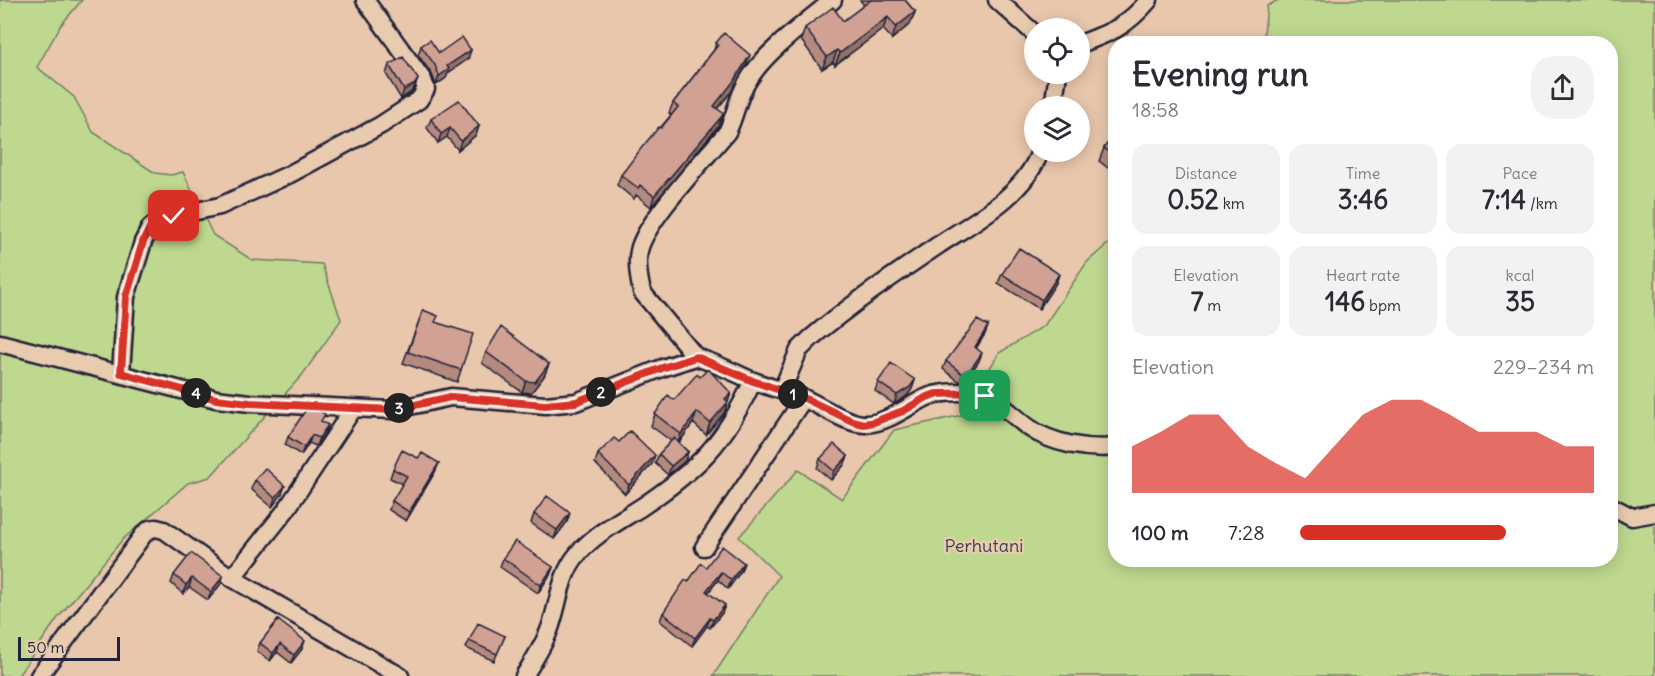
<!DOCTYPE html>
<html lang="en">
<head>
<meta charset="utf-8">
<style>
	:root { --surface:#fff; --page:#f2f2f3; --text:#2b2b33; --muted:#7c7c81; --accent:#d93025 }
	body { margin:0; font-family:Delius,sans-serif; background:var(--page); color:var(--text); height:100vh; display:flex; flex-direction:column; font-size:22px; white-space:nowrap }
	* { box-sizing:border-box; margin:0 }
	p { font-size:20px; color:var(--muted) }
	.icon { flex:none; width:33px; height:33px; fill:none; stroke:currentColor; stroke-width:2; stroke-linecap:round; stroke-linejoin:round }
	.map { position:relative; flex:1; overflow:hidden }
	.panel { position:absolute; left:1108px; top:36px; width:510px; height:531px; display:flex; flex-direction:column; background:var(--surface); border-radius:24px; box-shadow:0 3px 15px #0003 }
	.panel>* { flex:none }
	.controls { position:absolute; left:1024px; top:18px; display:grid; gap:12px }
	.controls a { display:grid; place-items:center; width:66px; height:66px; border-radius:50%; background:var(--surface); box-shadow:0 3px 15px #0003; font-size:30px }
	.scale { position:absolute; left:18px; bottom:15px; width:102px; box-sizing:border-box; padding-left:6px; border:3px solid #22223b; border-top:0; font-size:16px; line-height:21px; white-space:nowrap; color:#22223b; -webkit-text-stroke:4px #e9ccaf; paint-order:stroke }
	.pin { position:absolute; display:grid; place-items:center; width:51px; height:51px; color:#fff; margin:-26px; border-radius:12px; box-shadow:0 3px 9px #0006 }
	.km { position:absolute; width:30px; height:30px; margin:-15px; border-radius:50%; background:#222; color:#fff; font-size:16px; line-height:30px; text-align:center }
	.round { display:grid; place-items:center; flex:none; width:63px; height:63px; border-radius:24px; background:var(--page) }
	.headline { display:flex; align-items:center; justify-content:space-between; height:102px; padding:0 24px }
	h1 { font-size:33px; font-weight:700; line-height:45px }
	.stats { display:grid; grid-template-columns:repeat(3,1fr); gap:9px; height:102px; padding:6px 24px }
	.stats div { display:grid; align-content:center; border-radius:15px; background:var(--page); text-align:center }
	.stats b { font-size:26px; font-weight:700 }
	.stats small { font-size:16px; font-weight:400 }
	.stats p { font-size:16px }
	.chart { height:168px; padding:12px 24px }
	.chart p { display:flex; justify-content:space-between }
	.chart svg { width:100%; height:108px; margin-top:6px; fill:var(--accent); opacity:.7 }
	ul { padding:0 24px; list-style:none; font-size:20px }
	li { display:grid; grid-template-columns:96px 72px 1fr; align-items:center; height:45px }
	li i { height:15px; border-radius:8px; background:var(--accent) }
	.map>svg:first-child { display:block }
	.green { fill:#bed88f; stroke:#707d65; stroke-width:1.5 }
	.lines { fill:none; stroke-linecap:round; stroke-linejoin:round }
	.street-casing { stroke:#22223b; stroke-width:21 }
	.street { stroke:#e9ccaf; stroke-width:16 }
	.wall { fill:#b48a7e; stroke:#22223b; stroke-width:1.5 }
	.shaded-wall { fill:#927167; stroke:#22223b; stroke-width:1.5 }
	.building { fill:#d1a193; stroke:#22223b; stroke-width:1.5 }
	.route-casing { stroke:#fff; stroke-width:12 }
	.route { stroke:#d93025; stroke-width:8 }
	.labels { text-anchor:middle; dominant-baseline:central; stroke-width:4.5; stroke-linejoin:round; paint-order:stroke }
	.park-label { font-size:18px; fill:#393d48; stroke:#e9ccaf }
</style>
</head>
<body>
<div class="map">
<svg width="1655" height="676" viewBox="0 0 1655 676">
	<rect width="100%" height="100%" fill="#e9c7ac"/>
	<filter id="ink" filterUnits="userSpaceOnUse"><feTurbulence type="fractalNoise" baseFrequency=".0167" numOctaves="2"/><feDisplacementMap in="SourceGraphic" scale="12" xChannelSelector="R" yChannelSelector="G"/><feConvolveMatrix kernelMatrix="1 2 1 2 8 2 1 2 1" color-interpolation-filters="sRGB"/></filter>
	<g filter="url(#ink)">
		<!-- green -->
		<path class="green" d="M0 0H82L61 25 37 67 74 97 93 132 155 173 171 175 183 172 213 235 252 260 322 264 341 320 303 374 210 477 188 483 122 540 57 619 18 676H0Z
			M1278 0H1655V676H713L779 576 739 537 798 470 842 499 894 430 962 415 999 353 1044 326 1087 262 1116 237V560H1611V44L1263 43 1267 6Z"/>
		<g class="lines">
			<!-- street casing -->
			<g class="street-casing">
				<path id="street" d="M997 0 1035 34
					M1080 44C1112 32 1126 27 1149 0
					M1053 106 1058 74
					M0 343 216 399 250 403 392 410 451 397 545 405 576 402 662 368 696 357C715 363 733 372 751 380 768 387 786 391 803 398 820 405 848 425 866 424 887 423 907 407 925 398 938 392 960 391 974 393 995 396 1012 415 1028 427 1052 444 1088 450 1116 447
					M696 357 642 292C639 279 636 264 639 251 645 221 706 158 727 132 735 117 737 99 746 84 762 54 806 22 833 0
					M121 373 126 297 143 242 150 228 157 222 174 216 220 206 290 174 381 125 419 100 426 89 423 80 365 0
					M782 390 799 350 811 338C850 305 894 275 937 246 974 221 1023 197 1040 152
					M1611 506 1632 517 1655 513
					M704 547 804 398
					M232 578 286 510 353 409
					M39 676 144 534 150 529 156 528 164 530 232 578 400 676
					M524 676C534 660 544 645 550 628 559 603 560 575 577 555 594 534 620 521 643 506 699 468 724 443 753 381"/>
			</g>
			<!-- street -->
			<use href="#street" class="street"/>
		</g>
		<!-- wall -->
		<path class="wall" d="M860 0H905L915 12 910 24 892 39 883 29 835 65 833 62 822 69 801 40 805 28 843 21 864 5Z
			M716 43 746 65 731 92 717 109 718 126 651 207 636 195 634 199 617 185 621 175 671 115 669 113 673 103 714 50Z
			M421 46 439 53 468 59 448 73 446 78 436 85 432 74 418 55Z
			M389 65 418 79 414 88 411 92 401 99 386 74Z
			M431 119 479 126 476 135 458 150 447 137 438 143 427 128Z
			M1116 132V174L1099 161 1104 148Z
			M1002 274H1059L1056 283 1039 309 998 283Z
			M423 310 435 322 461 370 457 382 403 363Z
			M988 326 985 334 976 348 979 361 964 382H960L943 369 946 361Z
			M486 352 549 364 544 376 531 393 522 392 482 363Z
			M700 377 731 393 724 413 706 435 693 423 679 443 688 452 685 461 668 475 655 463 659 454 671 441 651 426 655 414 674 400Z
			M915 380 912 389 907 396 894 404 875 391 878 382Z
			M322 422 328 425 325 433 316 446 309 443 301 455 285 445 288 437Z
			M619 442 652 464 625 494 595 463 598 454Z
			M848 456 844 465 831 480 817 468 820 459Z
			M418 458 439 463 435 472 406 521 389 510 392 501 403 484 390 478 393 469Z
			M255 480 282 494 272 507 251 489Z
			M534 514 567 522 554 539 531 523Z
			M503 558 553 567 550 575 538 593 500 567Z
			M706 567 741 571 728 589 718 580 708 593 725 605 722 613 710 628 707 626 692 646 660 621 663 613 688 582Z
			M174 575 223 576 220 585 208 600 189 587 183 594 171 583Z
			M278 620 302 649 291 663 277 652 270 661 257 651 260 643Z
			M505 636 494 661 466 648 469 641Z"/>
		<!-- shaded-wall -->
		<path class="shaded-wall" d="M915 12 910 24 892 39 896 27Z
			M888 17 883 29 835 65 840 53Z
			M471 50 468 59 448 73 446 78 436 85 439 76 447 66Z
			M837 50 833 62 822 69 827 57Z
			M750 55 746 65 731 92 710 117 714 106Z
			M418 79 414 88 411 92 401 99 404 90Z
			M723 113 718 126 651 207 654 196Z
			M479 126 476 135 458 150 461 141Z
			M450 128 447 137 438 143 441 134Z
			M1059 274 1056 283 1039 309 1042 300Z
			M988 326 985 334 972 355 975 347Z
			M982 353 979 361 964 382H960L963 374Z
			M549 364 544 376 531 393 522 392 526 381Z
			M915 380 912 389 907 396 894 404 897 395Z
			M731 393 724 413 706 435 710 423 725 399Z
			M697 412 693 423 677 445 681 434Z
			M328 425 325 433 316 446 319 438Z
			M312 435 309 443 301 455 304 447Z
			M688 452 685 461 668 475 671 466Z
			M655 455 652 464 625 494 629 485Z
			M848 456 844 465 831 480 834 471Z
			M439 463 435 472 406 521 409 512Z
			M285 486 282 494 272 507 275 498Z
			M570 513 567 522 554 539 557 530Z
			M744 563 741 571 728 589 731 580Z
			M553 567 550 575 538 593 541 585Z
			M721 572 718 580 703 599 706 591Z
			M223 576 220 585 208 600 211 592Z
			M192 578 189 587 183 594 186 585Z
			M725 605 722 613 710 628 713 620Z
			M710 618 707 626 692 646 695 638Z
			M305 641 302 649 291 663 294 655Z
			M280 644 277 652 270 661 273 653Z"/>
		<!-- building -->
		<path class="building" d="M871 0H905L915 12 896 27 888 17 840 53 837 50 827 57 805 28 833 7 843 21Z
			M724 33 750 55 734 81 714 106 723 113 722 116 654 196 640 185 638 188 621 175 643 146 659 127 661 128 678 107 673 103 718 45 716 43Z
			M462 37 471 50 447 66 449 69 439 76 435 65 421 46 430 40 439 53Z
			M403 57 418 79 415 84 404 90 389 65Z
			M459 100 479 126 461 141 450 128 441 134 431 119Z
			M1116 132V157L1104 148Z
			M1019 248 1059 274 1042 300 1002 274Z
			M423 310 438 316 435 322 473 334 461 370 408 352Z
			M977 320 988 326 975 347 982 353 967 374H963L946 361Z
			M501 327 549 364 535 382 526 381 486 352Z
			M891 363 915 380 910 387 897 395 878 382Z
			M708 369 731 393 725 399 728 402 710 423 697 412 681 434 655 414 668 395 674 400 697 374 700 377Z
			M307 408 317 409 325 414 321 421 328 425 319 438 312 435 304 447 288 437Z
			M630 431 655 455 629 485 598 454 614 438 619 442Z
			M674 438 688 452 671 466 659 454Z
			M834 444 848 456 834 471 820 459Z
			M402 450 418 458 422 453 439 463 409 512 392 501 407 476 393 469Z
			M265 468 285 486 275 498 255 480Z
			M547 496 570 513 557 530 534 514Z
			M515 541 553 567 541 585 503 558Z
			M722 546 744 563 731 580 721 572 706 591 725 605 713 620 710 618 695 638 663 613 685 580 688 582 701 563 706 567Z
			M191 553 223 576 211 592 192 578 186 585 174 575Z
			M278 620 305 641 294 655 280 644 273 653 260 643Z
			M478 623 505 636 497 654 469 641Z"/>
	</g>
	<g class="lines" filter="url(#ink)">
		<!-- route casing -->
		<g class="route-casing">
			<path id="route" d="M174 216 157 222 150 228 143 242 126 297 121 373 216 399 250 403 392 410 451 397 545 405 576 402 662 368 696 357 753 381 804 398 852 421 864 424 874 422 903 411 927 397 936 394 974 393 985 396"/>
		</g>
		<!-- route -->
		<use href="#route" class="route"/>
	</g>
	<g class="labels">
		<!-- park labels -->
		<g class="park-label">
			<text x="984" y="545">Perhutani</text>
		</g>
	</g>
</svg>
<div class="controls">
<a><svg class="icon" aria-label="locate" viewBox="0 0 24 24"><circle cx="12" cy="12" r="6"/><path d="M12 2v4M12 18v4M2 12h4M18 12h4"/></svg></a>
<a><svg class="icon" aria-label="layers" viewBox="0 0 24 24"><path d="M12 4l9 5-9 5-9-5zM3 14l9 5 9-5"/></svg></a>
</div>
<div class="scale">50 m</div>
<div class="pin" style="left:985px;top:396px;background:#1e9e55"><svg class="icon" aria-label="arrive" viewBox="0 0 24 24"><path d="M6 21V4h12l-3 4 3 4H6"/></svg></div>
<div class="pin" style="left:174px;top:216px;background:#d93025"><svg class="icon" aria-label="check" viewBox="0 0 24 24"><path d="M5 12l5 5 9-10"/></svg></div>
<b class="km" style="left:793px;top:394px">1</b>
<b class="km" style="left:601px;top:392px">2</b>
<b class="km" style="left:399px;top:408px">3</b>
<b class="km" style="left:196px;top:393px">4</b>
<section class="panel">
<div class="headline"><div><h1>Evening run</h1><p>18:58</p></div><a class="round"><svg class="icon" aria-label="share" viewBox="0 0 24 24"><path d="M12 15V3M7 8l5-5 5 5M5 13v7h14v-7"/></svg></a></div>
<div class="stats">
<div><p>Distance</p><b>0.52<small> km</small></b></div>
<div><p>Time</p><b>3:46</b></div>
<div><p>Pace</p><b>7:14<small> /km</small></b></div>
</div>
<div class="stats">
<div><p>Elevation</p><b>7<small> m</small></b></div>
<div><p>Heart rate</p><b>146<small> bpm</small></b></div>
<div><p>kcal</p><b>35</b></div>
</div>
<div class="chart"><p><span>Elevation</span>229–234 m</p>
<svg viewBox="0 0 160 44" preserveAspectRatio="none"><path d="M0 44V25L10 19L20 12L30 12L40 25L50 32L60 38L70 25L80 12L90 6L100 6L110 12L120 19L130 19L140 19L150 25L160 25V44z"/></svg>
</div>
<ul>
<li><b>100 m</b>7:28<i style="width:70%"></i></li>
</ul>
</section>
</div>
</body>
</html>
